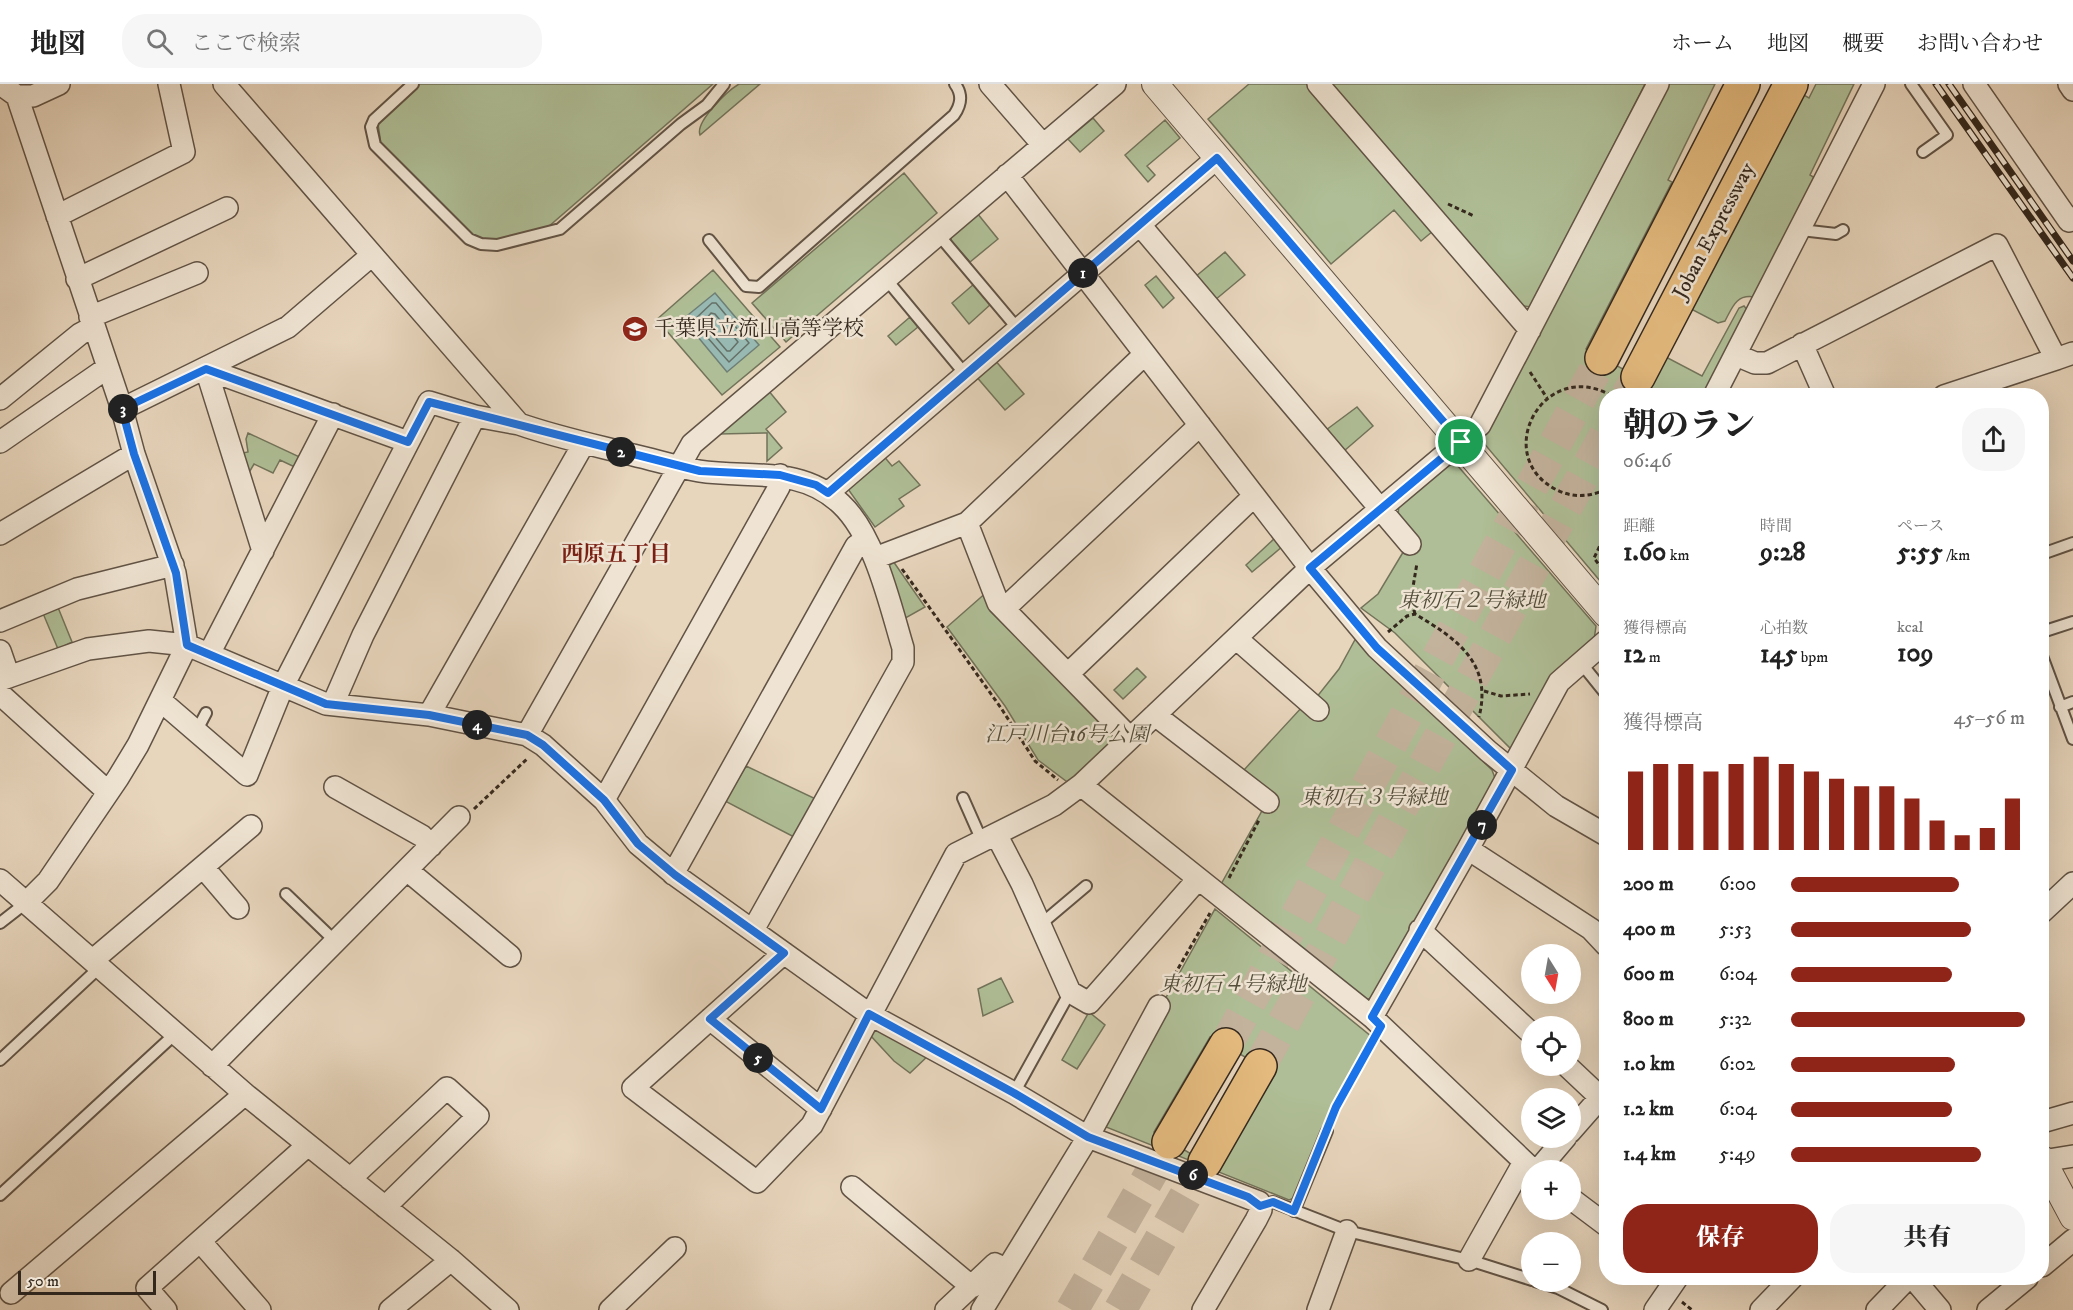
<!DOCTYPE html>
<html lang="ja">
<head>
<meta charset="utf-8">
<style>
	:root { --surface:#fff; --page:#f6f6f6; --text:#222; --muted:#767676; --line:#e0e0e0; --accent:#8f2418 }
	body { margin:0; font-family:"IM FELL DW Pica","Noto Serif JP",serif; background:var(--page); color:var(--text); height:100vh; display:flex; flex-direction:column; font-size:22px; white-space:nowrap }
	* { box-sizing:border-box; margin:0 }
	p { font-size:20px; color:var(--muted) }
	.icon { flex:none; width:33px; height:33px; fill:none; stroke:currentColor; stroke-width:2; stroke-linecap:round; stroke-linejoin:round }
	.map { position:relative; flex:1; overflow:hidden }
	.side { position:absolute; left:1599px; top:304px; width:450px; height:897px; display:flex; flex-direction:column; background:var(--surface); border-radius:24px; box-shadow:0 6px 24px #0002 }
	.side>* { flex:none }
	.needle { width:39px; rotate:169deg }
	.fabs { position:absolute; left:1521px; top:860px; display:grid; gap:12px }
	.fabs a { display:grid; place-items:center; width:60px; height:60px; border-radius:50%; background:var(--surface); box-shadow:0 6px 24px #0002; font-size:30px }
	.scale { position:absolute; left:18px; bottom:15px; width:138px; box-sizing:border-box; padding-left:6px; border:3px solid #34281d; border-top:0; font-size:16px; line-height:21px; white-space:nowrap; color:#34281d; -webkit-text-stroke:4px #efe4d3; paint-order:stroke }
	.pin { position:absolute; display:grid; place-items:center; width:51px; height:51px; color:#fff; margin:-26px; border:3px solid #fff; border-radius:50%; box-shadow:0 2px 6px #0007 }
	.km { position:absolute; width:30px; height:30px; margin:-15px; border-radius:50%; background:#222; color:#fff; font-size:16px; line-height:30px; text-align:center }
	.round { display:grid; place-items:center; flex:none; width:63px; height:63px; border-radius:24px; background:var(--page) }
	.overview { display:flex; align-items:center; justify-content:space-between; height:102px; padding:0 24px }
	h1 { font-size:33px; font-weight:800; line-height:45px }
	.stats { display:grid; grid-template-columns:repeat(3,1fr); gap:9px; height:102px; padding:6px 24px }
	.stats div { display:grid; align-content:center }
	.stats b { font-size:26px; font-weight:800 }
	.stats small { font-size:16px; font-weight:400 }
	.stats p { font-size:16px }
	.chart { height:168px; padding:12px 24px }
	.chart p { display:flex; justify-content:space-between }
	.chart svg { width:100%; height:108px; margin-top:6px; stroke:var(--accent); stroke-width:6 }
	.button { display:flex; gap:12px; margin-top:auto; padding:12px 24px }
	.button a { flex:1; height:69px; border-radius:24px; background:var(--accent); color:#fff; font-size:24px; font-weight:800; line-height:69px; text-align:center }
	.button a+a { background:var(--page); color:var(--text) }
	ul { padding:0 24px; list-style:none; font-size:20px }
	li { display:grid; grid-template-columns:96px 72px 1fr; align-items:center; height:45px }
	li i { height:15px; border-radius:8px; background:var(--accent) }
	header { display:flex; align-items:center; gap:36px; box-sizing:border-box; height:84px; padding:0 30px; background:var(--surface); border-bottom:2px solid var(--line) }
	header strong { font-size:28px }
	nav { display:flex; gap:33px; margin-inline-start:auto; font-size:21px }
	.search { width:420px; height:54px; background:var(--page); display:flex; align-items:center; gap:15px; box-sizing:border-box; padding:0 21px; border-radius:24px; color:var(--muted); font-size:22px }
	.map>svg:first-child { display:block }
	.green { fill:#afbe96; stroke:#72735a; stroke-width:1.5; fill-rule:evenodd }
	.water { fill:#97b9b1; stroke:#6f7f76; stroke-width:1.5 }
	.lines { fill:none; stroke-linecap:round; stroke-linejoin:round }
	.shore { stroke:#667067; stroke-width:1.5 }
	.motorway-tunnel { stroke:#c3b29c; stroke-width:33; stroke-dasharray:33 16; stroke-linecap:butt }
	.service-casing { stroke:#615345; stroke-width:14 }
	.minor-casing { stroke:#615345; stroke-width:24 }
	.tertiary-casing { stroke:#615345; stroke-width:28 }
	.motorway-casing { stroke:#34281d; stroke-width:36 }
	.path { stroke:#34281d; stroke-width:3; stroke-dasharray:4.5 3; stroke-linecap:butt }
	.service { stroke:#efe4d3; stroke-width:10 }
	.minor { stroke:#efe4d3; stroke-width:21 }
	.tertiary { stroke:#efe4d3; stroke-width:26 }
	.motorway { stroke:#e4ba7e; stroke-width:33 }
	.rail-casing { stroke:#34281d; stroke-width:7 }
	.rail { stroke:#efe4d3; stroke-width:4.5; stroke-dasharray:14; stroke-linecap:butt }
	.route-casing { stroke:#fff; stroke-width:12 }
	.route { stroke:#1a73e8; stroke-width:8 }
	.labels { text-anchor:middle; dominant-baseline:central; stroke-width:5; stroke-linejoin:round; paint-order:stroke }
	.street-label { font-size:21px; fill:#34281d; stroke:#efe4d3 }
	.poi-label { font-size:21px; fill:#34281d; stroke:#efe4d3; text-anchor:start }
	.park-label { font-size:21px; font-style:italic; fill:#534e3b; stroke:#efe4d3 }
	.neighbourhood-label { font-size:22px; font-weight:bold; fill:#7a1f14; stroke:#efe4d3 }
</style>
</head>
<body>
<header>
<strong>地図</strong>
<div class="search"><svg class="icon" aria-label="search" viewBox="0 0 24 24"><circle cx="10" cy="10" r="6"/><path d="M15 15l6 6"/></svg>ここで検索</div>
<nav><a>ホーム</a><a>地図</a><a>概要</a><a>お問い合わせ</a></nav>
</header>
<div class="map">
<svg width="2073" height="1226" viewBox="0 0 2073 1226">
	<rect width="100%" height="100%" fill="#e7d5bc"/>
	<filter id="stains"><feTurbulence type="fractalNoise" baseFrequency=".00333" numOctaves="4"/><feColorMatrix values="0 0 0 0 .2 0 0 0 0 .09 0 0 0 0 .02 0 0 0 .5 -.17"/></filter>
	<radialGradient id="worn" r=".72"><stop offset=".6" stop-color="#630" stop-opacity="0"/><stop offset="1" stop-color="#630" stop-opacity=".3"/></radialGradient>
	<!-- green -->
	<path class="green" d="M420 0H713L548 143 493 160 473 152 381 60 378 40Z
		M739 0H760L700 51C695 38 727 7 739 0Z
		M1249 0H1307L1433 147 1421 157 1394 126 1331 180 1208 35Z
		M1329 0H1645L1531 223 1516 221Z
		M1666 0H1715L1668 96 1672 98 1586 265 1652 301 1666 273 1702 292 1739 224 1744 222 1748 227 1704 312H1606V504L1482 357Z
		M1816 0H1854L1810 91 1818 96 1754 213C1736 210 1732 224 1725 237L1718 239 1691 225 1802 10 1809 14Z
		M1093 34 1104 47 1080 68 1068 55Z
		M1165 36 1180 54 1147 82 1155 91 1148 98 1125 71Z
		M904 89 937 129 786 258 752 219Z
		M977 129 998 155 970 178 951 157V151Z
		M1225 168 1245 191 1215 216 1195 193Z
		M713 186 780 263 722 311 665 245 663 246 655 237Z
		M1156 192 1174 214 1163 224 1145 201Z
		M974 200 991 220 969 240 952 219Z
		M910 233 918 243 896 261 888 252Z
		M994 275 1024 310 1005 326 975 291Z
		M768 306 786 328 766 345 782 364 767 377V349L720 350Z
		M1357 323 1373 342 1344 367 1326 346Z
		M248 349 304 375 299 385 280 376 273 389 254 380 247 392 238 370 248 368 246 355Z
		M882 370 892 382 899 377 920 401 899 415 904 422 875 443 848 405Z
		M1445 381H1457L1596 542 1594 556 1512 666 1395 549 1361 524 1378 510 1405 465 1398 433 1399 419Z
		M1276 453 1283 462 1252 488 1246 481Z
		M893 477 925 523 902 536 887 485Z
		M988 507 1118 655 1070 700 1038 676 1005 622 947 543Z
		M57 521 72 558 58 565 42 527Z
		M1357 552 1370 569 1492 686 1496 697 1378 911 1364 917 1220 802 1263 725 1243 687 1303 622 1316 614 1339 585Z
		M1137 584 1146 593 1123 615 1114 606Z
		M746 682 818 716 796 754 725 717Z
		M1215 825 1372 953 1338 1015 1297 1113 1289 1116 1106 1043 1104 1039 1164 917ZM1210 953 1275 990 1218 1086 1154 1048Z
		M1001 894 1013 918 983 932 978 905Z
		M1089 928 1105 941 1077 985 1062 976Z
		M875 941 931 969 910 989 894 977 870 951Z"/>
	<!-- water -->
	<path class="water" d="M715 209 759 261 727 288 683 235Z"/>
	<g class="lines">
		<!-- shore -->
		<path class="shore" d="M712 219H716L749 259 729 278 693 237Z
			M711 229 715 230 738 258 730 267H727L703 239Z"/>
		<!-- motorway-tunnel -->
		<path class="motorway-tunnel" d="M1627 312 1638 293
			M1226 961 1602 274
			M1260 982 1606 350
			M1072 1226 1169 1058
			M1120 1226 1205 1078"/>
		<!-- service casing -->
		<g class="service-casing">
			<path id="service" d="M413 0 374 36 371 43 375 61 469 155 481 160 497 161 560 145 681 40 707 21 724 0
				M1911 0 1947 51 1923 68
				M1801 146 1836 150 1843 146
				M938 150 1018 245
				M709 156 746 202 759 203 954 31C961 21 963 11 955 0
				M886 195 965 290
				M2042 470 2073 459
				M2042 548 2073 538
				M2042 572 2073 655
				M1581 579 1606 610
				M2060 623 2073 618
				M196 648 206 629
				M963 714 982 757
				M286 810 336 858
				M0 839 27 818
				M1041 840 1086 802
				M0 976 101 882
				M1014 1009 1070 908
				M0 1111 175 950
				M1260 1122 1273 1118 1347 1147 1469 1176 1532 1196
				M1294 1127 1327 1047
				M1535 1197 1558 1204 1602 1226"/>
		</g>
		<!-- minor casing -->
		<g class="minor-casing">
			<path id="minor" d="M224 0 519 340C556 353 594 361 633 371 655 376 677 383 699 387 749 395 800 381 841 420 875 452 890 521 903 564V578L753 846
				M990 0 1043 61
				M1318 0 1530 246
				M1974 0 2069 137 2073 134
				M2069 0 2073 6
				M3 2 17 12 122 325 134 370 175 489 187 561 138 661 118 694 48 797 27 818
				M17 12H33L59 0
				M1007 91 1310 484 1377 564 1488 667 1556 722 1606 751
				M57 132 184 68 169 0
				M1140 141 1410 460
				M77 195 227 124
				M90 233 197 189
				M1802 260 1825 312
				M1736 271 1755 279H1767L1997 161 2056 275 1944 312
				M2056 275 2073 269
				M206 285 408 358
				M206 285 263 467
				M1714 312 1874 0
				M0 315 80 250 93 243
				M122 325 288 243 372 171
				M0 358 107 284
				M828 409 1217 74
				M967 439 998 519 1130 654
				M0 450 134 370
				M875 474 967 439 1145 270
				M1004 525 1200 341
				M0 537 77 505 173 481
				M1237 555 1318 626
				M0 567 9 593
				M209 570 333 330
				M1068 590 1254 412
				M0 596 88 565 149 557 187 561 326 620 429 631 527 651 543 661 604 716 638 760 675 791 869 930 1014 1009 1088 1053 1259 1118 1261 1126 1256 1136 1203 1226
				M0 610 107 707
				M161 617 247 691 283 602 429 318 475 332
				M333 620 363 551 475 332 519 340
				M429 631 584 359
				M1155 631 1268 718
				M527 651 692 360 1115 0
				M1081 701 1372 933 1533 1086
				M335 703 422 752 431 762
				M604 716 779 403 780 391
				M996 750 1022 800 1070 908 1089 919 1198 795
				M1468 765 1591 845 1606 861
				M203 783 238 824
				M407 786 510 872
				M673 790 856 462 866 456
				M0 796 245 1010 451 1176 508 1226
				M2042 828 2073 799
				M1420 846 1532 950
				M784 869 633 1004 757 1098 812 1041 956 770 1054 721 1081 701 1310 484 1480 341 1658 0
				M93 876 251 742
				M1372 933 1468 765 1559 598 1606 557
				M710 935 821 1025
				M1566 981 1601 1014
				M212 982 459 733
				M2042 1038 2073 1029
				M1570 1048 1606 1007
				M2042 1077 2073 1072
				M1538 1086 1566 1053
				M350 1095 447 1004 478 1032 385 1123
				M852 1103 972 1203
				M1570 1114 1606 1141
				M200 1157 260 1226
				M1469 1176 1524 1078
				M2042 1182 2073 1156
				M1913 1194 1940 1226
				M11 1209 245 1010
				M166 1226 147 1204 308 1061
				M390 1226 451 1176
				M610 1226 675 1164
				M946 1226 995 1180 1006 1185
				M982 1226 1088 1053 1159 922
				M1318 1226 1347 1147
				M1655 1226 1677 1194
				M1761 1226 1792 1194
				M1877 1226 1908 1194
				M1988 1226 2027 1194"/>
		</g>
		<!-- tertiary casing -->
		<g class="tertiary-casing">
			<path id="tertiary" d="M1155 0 1606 530
				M2042 1075 2073 1133"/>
		</g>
		<!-- motorway casing -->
		<g class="motorway-casing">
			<path id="motorway" d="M1602 274 1743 0
				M1638 293 1791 0
				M1169 1058 1226 961
				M1205 1078 1260 982"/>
		</g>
		<!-- path -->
		<path class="path" d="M1448 120 1474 132
			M1530 288 1547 314
			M1606 405C1591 413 1573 414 1557 406 1490 373 1543 272 1612 312
			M1603 407 1606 414
			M1606 449 1594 474 1606 490
			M902 485 1001 624 1035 677 1058 696
			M1415 530 1411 515 1417 479
			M1388 548 1407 532 1415 530C1455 554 1493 578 1479 633
			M1484 607 1501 612 1530 610
			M474 725 528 674
			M1229 794 1260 734
			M1167 904 1210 829
			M1331 1036 1371 959
			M1682 1218 1692 1226"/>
		<!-- service -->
		<use href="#service" class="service"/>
		<!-- minor -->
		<use href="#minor" class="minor"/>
		<!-- tertiary -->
		<use href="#tertiary" class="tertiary"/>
		<!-- motorway -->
		<use href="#motorway" class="motorway"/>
		<!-- rail casing -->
		<g class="rail-casing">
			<path id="rail" d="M1936 0 2073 194
				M1949 0 2073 177"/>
		</g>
		<!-- rail -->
		<use href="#rail" class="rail"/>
	</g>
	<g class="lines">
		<!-- route casing -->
		<g class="route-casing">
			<path id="route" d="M1217 74 1461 358 1310 484 1377 564 1512 686 1372 933 1381 942 1336 1023 1294 1127 1273 1118 1260 1122 1248 1113 1088 1053 1014 1009 869 930 821 1025 710 935 784 869 675 791 638 760 604 716 543 661 527 651 429 631 326 620 187 561 176 489 134 370 122 325 206 285 408 358 429 318 700 387 780 391 816 401 828 409Z"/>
		</g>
		<!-- route -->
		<use href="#route" class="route"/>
	</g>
	<!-- icons -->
	<defs>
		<g id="school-disc" transform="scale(1.35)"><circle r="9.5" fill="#8f2418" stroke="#efe4d3"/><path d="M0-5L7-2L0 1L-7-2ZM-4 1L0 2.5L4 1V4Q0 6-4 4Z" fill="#fff"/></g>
	</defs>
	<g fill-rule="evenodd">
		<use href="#school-disc" x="635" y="245"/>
	</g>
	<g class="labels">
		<!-- street labels -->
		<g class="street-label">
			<text transform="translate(1714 147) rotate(-62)">Joban Expressway</text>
		</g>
		<!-- poi labels -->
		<g class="poi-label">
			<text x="654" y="245">千葉県立流山高等学校</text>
		</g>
		<!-- park labels -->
		<g class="park-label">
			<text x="1472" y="517">東初石２号緑地</text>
			<text x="1067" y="651">江戸川台16号公園</text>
			<text x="1374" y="714">東初石３号緑地</text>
			<text x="1233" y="901">東初石４号緑地</text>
		</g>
		<!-- neighbourhood labels -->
		<g class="neighbourhood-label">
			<text x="616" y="470">西原五丁目</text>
		</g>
	</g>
	<rect width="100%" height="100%" filter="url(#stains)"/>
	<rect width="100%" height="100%" fill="url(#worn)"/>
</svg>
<div class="fabs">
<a><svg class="needle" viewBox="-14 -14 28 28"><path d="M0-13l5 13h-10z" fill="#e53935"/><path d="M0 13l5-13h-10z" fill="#767676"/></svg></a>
<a><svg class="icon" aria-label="locate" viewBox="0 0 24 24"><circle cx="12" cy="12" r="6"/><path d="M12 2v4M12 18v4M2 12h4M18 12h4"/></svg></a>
<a><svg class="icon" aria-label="layers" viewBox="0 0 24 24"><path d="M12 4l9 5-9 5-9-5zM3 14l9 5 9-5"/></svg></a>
<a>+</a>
<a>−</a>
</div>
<div class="scale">50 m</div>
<div class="pin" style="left:1461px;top:358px;background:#1e9e55"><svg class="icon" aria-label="arrive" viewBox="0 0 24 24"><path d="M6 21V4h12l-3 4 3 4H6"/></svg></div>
<b class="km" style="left:1083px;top:189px">1</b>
<b class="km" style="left:621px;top:368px">2</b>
<b class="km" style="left:123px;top:325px">3</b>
<b class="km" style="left:477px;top:641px">4</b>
<b class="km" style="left:758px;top:974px">5</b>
<b class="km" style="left:1193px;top:1091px">6</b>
<b class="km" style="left:1482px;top:741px">7</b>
<section class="side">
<div class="overview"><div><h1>朝のラン</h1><p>06:46</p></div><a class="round"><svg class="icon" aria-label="share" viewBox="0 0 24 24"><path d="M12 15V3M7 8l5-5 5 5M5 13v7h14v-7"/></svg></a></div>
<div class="stats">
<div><p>距離</p><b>1.60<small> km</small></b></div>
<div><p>時間</p><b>9:28</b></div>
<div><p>ペース</p><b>5:55<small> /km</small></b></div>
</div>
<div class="stats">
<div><p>獲得標高</p><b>12<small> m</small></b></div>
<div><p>心拍数</p><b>145<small> bpm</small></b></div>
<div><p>kcal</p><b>109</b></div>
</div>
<div class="chart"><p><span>獲得標高</span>45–56 m</p>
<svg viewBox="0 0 160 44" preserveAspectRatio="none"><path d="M5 44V12M15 44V9M25 44V9M35 44V12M45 44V9M55 44V6M65 44V9M75 44V12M85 44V15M95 44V18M105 44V18M115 44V23M125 44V32M135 44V38M145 44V35M155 44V23"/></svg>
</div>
<ul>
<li><b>200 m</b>6:00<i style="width:72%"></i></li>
<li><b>400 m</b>5:53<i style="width:77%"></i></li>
<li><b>600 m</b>6:04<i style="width:69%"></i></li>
<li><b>800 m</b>5:32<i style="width:100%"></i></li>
<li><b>1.0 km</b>6:02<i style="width:70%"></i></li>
<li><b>1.2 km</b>6:04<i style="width:69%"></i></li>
<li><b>1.4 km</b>5:49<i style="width:81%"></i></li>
</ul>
<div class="button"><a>保存</a><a>共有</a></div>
</section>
</div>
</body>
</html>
